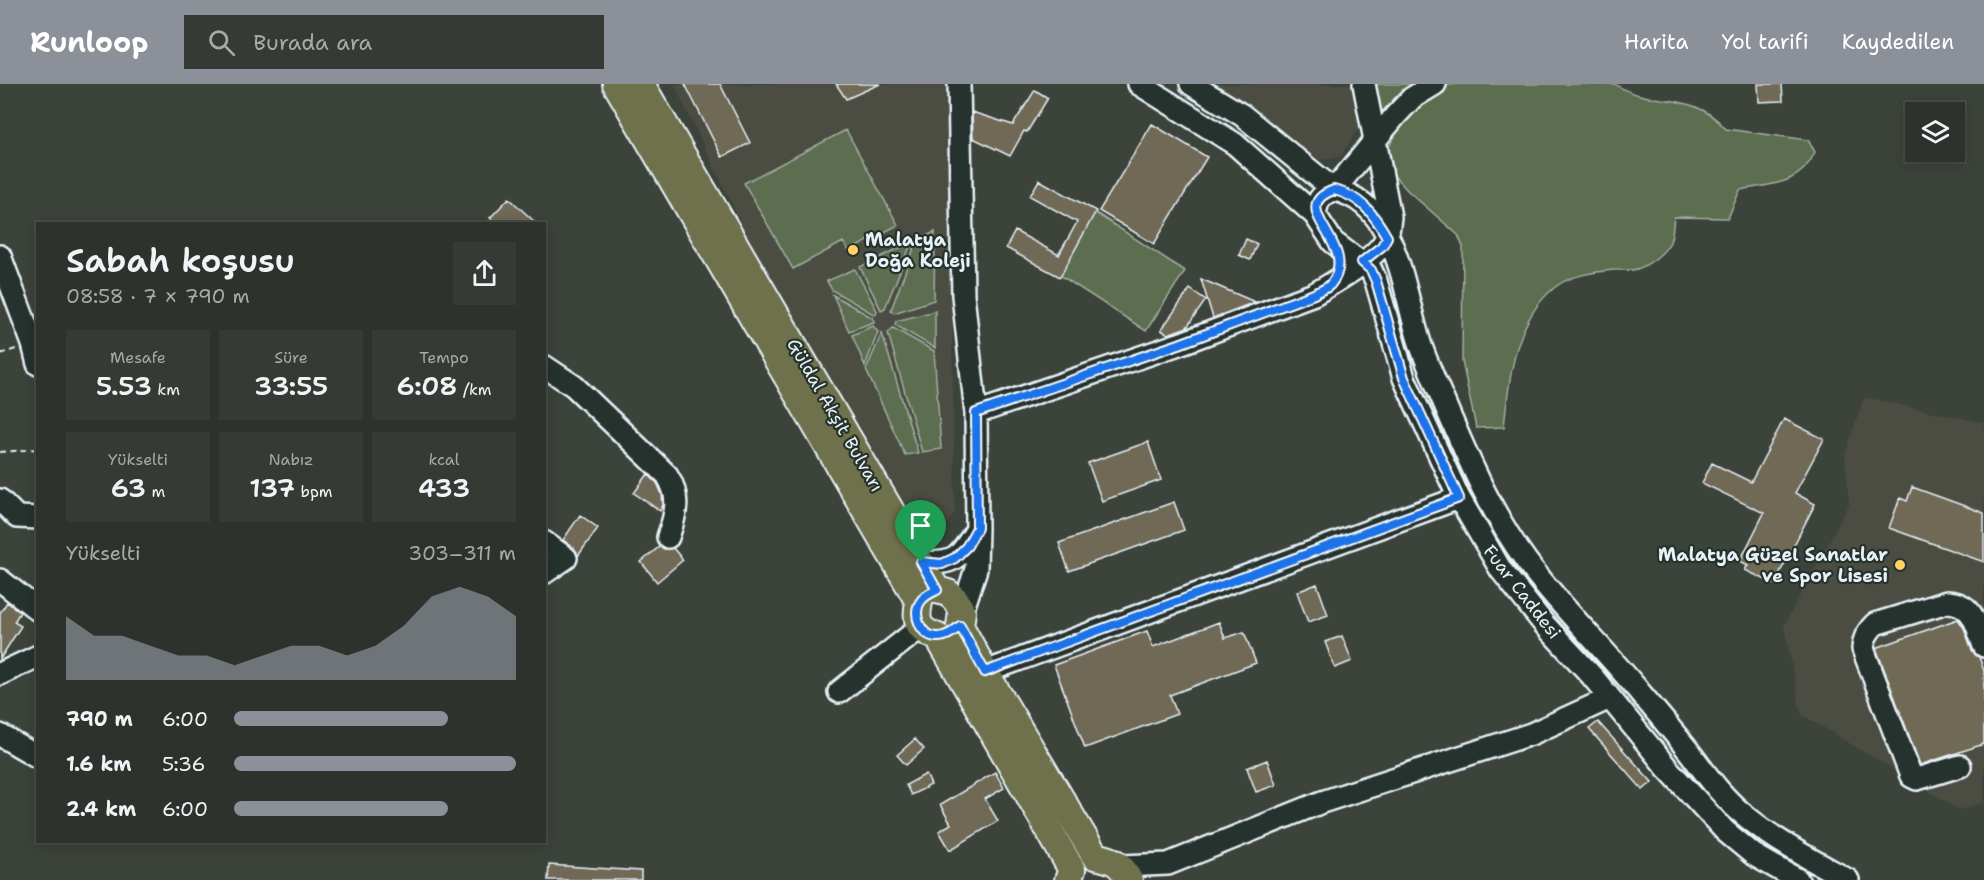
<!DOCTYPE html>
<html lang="tr">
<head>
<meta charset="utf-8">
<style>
	:root { --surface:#2d322c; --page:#353a34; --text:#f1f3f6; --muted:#a7aaa9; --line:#484d48; --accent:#8c9099 }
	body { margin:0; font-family:"Shantell Sans",sans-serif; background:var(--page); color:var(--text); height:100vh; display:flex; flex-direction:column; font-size:22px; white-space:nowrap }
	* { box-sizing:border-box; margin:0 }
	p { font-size:20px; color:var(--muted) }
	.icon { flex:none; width:33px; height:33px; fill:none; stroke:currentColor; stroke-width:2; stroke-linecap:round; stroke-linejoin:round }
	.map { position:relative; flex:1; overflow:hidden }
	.panel { position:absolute; left:36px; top:138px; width:510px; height:621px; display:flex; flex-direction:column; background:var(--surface); border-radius:0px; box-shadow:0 3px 15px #0003,0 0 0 2px var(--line) }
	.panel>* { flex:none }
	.fabs { position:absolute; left:1905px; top:18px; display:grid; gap:12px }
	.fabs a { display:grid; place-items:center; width:60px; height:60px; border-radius:0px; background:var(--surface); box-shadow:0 3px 15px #0003,0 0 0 2px var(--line); font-size:30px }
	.pin { position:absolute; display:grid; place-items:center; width:51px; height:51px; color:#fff; margin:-62px -26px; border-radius:50% 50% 50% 0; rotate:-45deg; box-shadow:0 0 6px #0007 }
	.pin .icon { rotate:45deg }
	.round { display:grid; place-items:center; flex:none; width:63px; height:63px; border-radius:0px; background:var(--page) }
	.head { display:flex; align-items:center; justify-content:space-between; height:102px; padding:0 30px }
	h1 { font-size:33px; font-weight:600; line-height:45px }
	.figures { display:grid; grid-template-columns:repeat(3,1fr); gap:9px; height:102px; padding:6px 30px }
	.figures div { display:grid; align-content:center; border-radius:0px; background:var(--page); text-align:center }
	.figures b { font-size:26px; font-weight:600 }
	.figures small { font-size:16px; font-weight:400 }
	.figures p { font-size:16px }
	.chart { height:168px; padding:12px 30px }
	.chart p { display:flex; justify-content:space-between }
	.chart svg { width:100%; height:108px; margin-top:6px; fill:var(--accent); opacity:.7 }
	ul { padding:0 30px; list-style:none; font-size:20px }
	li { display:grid; grid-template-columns:96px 72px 1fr; align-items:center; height:45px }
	li i { height:15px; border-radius:8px; background:var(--accent) }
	header { display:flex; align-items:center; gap:36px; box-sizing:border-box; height:84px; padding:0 30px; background:var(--accent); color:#fff }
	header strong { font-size:28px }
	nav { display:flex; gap:33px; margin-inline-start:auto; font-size:21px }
	.search { width:420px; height:54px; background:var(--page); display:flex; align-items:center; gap:15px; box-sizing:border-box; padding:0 21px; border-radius:0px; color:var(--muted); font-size:22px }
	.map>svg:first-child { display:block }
	.built { fill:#4b4e43 }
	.green { fill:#5d6d4f; stroke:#a2afa4; stroke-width:1.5 }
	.building { fill:#6f6957; stroke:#e8f1f8; stroke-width:1.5 }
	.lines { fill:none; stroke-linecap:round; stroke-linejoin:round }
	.minor-casing { stroke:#e8f1f8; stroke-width:26 }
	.major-casing { stroke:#e8f1f8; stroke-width:30 }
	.path { stroke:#e8f1f8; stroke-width:2; stroke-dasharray:6 4.5; stroke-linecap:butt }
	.minor { stroke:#26332d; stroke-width:21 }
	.major { stroke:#6e714b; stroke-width:26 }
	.route-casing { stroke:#fff; stroke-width:12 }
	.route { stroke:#1a73e8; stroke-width:8 }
	.poi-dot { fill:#ffd166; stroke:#26332d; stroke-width:2 }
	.labels { text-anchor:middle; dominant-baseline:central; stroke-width:4.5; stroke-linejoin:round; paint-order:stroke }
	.poi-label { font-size:18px; font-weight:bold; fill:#e8f1f8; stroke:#26332d; text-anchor:start }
	.street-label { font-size:18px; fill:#e8f1f8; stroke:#26332d }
</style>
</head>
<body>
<header>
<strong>Runloop</strong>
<div class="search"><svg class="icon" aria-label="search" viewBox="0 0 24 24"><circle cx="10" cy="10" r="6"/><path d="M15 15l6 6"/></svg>Burada ara</div>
<nav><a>Harita</a><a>Yol tarifi</a><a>Kaydedilen</a></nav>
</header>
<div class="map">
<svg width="1984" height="796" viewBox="0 0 1984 796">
	<rect width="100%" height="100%" fill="#3c433a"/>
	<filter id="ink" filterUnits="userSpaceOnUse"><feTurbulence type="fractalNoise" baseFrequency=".0167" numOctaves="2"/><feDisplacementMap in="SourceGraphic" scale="12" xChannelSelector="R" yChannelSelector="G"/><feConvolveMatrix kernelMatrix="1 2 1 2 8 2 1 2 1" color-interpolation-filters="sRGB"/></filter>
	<g filter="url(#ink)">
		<!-- built -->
		<path class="built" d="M674 0H948L955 428 932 461 835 333Z
			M1202 0H1397L1353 53 1340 73 1320 76Z
			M1864 313 1984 339V718L1960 726 1801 630 1784 542 1849 420 1845 371Z"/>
		<!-- green -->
		<path class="green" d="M1373 0H1417L1378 30Z
			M1458 0H1615C1651 25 1691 4 1726 45L1808 56 1815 68C1801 101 1772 100 1740 106L1728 134 1674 133C1673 140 1673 153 1669 160 1663 170 1649 181 1637 185 1631 187 1622 186 1614 186 1595 188 1569 191 1554 204 1514 237 1509 295 1504 343L1476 344 1462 277 1463 163 1458 151 1408 107 1387 84 1389 63 1403 37 1420 20 1443 2Z
			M846 46 898 141 849 167 843 158 793 185 744 99Z
			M1088 124 1185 187 1146 247 1049 184Z
			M935 148 934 216 894 229 891 226 917 156Z
			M912 158 885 224 881 226 860 183Z
			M855 185 877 227 875 231 832 206 827 197Z
			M833 211 873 234 874 238 849 247Z
			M935 227V264L895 241 896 237Z
			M873 242 878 248 865 282 852 251Z
			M893 244 934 267 941 365 922 368 888 249Z
			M882 249 918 369 905 371 866 286Z"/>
		<!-- building -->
		<path class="building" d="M685 0H720L750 59 722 73Z
			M836 0H880L846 15Z
			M1758 0H1782L1783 17 1759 18Z
			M1035 6 1048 14 1027 48 1024 47 1010 72 973 54 972 28 1013 41Z
			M1152 40 1207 73 1154 160 1099 127Z
			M1039 96 1096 127 1060 193 1006 164 1015 147 1059 171 1077 138 1030 112Z
			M509 114 537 140H497L490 134Z
			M1246 155 1257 160 1250 176 1239 171Z
			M1201 195 1255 218 1213 234Z
			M1190 205 1206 216 1187 243 1168 250 1161 246Z
			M1784 335 1824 355 1795 409 1815 420 1774 500 1745 486 1748 481 1740 477 1764 429 1702 399 1712 379 1751 398Z
			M1148 358 1161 396 1102 417 1088 379Z
			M648 390 657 399 662 410 663 421 660 427 634 409Z
			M1912 403 1984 429V478L1889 444 1900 414 1907 417Z
			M1174 418 1184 446 1069 487 1059 459Z
			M580 431 598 444 578 472 574 464 563 456Z
			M660 462 664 465 673 464 683 476 657 498 641 478Z
			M1317 500 1328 531 1308 538 1297 508Z
			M7 518 20 528 14 538 21 542 0 575V529Z
			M1958 535 1964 544 1972 566 1979 573 1984 587V660L1920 681 1876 564Z
			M1219 538 1225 554 1244 548 1256 579 1170 611 1177 630 1085 664 1054 581 1147 547 1153 563Z
			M1342 552 1352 577 1335 584 1325 558Z
			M1598 638 1652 698 1643 706 1589 645Z
			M915 655 924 665 906 681 897 671Z
			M1267 676 1276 701 1256 708 1247 684Z
			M995 688 1004 704 985 715 998 737 950 766 939 747 951 740 940 721Z
			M926 690 931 701 911 711 906 701Z
			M549 781 641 787V796H548Z"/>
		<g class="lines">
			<!-- minor casing -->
			<g class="minor-casing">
				<path id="minor" d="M959 0 963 211 976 329 977 444 976 485 962 528
					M1139 0 1235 60 1315 131 1333 158 1371 186 1376 197 1404 294 1459 414 1501 486 1544 540 1592 592 1668 685 1725 747 1754 771 1798 796
					M1191 0 1242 31 1334 106C1398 119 1403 208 1420 259 1428 283 1439 306 1449 330 1471 381 1493 432 1527 478 1562 525 1605 565 1642 611 1659 631 1675 650 1691 670 1708 693 1725 717 1748 734 1779 759 1814 777 1848 796
					M1315 131C1317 117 1320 110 1334 106L1396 31 1412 14 1435 0
					M0 172 33 260 38 280
					M544 282 574 302 667 391C681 413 676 430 668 453
					M976 329 1179 260 1314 210C1333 199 1380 173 1387 152 1389 146 1389 139 1390 133L1364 0
					M0 416 17 433 38 434
					M544 458 566 474 544 489
					M921 478C956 481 959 474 977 445
					M0 496 38 526
					M985 588 1459 414
					M0 590 38 572
					M839 608 921 543
					M0 651 38 673
					M1960 682 1917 695 1911 692 1863 565C1864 554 1867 548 1875 540L1947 518C1974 519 1976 541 1984 562
					M1122 782 1168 780 1322 718 1531 650 1610 614"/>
			</g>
			<!-- major casing -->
			<g class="major-casing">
				<path id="major" d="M616 0 919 518C915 538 918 546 938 553L1072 786 1068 796
					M641 0 937 506 948 509 956 516 962 528 960 542 985 588 1095 772C1114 776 1120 778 1129 796"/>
			</g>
			<!-- path -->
			<path class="path" d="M0 270 16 265
				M0 368 38 365"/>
			<!-- minor -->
			<use href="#minor" class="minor"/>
			<!-- major -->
			<use href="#major" class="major"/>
		</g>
	</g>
	<g class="lines" filter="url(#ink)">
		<!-- route casing -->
		<g class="route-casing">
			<path id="route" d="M1334 106C1360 112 1374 130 1387 153L1382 162 1362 178 1371 186 1376 197 1404 294 1459 414 985 588 960 542C954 547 947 553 938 553 921 554 911 529 921 517 925 511 931 509 937 506L921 478 942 480 955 474 967 462 977 444 976 329 1179 260 1314 210C1319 207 1326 205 1330 201 1364 162 1282 124 1334 106Z"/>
		</g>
		<!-- route -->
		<use href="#route" class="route"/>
	</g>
	<!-- markers -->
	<g class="poi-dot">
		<circle cx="853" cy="166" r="6"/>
		<circle cx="1900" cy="481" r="6"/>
	</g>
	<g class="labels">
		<!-- poi labels -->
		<g class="poi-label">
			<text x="865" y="156">Malatya<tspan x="865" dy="21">Doğa Koleji</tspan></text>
			<text x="1888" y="471" text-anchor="end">Malatya Güzel Sanatlar<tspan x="1888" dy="21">ve Spor Lisesi</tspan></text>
		</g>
		<!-- street labels -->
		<g class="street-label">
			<text transform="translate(835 331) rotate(60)">Güldal Akşit Bulvarı</text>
			<text transform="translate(1522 508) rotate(52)">Fuar Caddesi</text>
		</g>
	</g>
</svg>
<div class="fabs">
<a><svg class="icon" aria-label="layers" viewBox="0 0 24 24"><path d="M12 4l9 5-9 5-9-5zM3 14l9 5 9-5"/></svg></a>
</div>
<div class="pin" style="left:921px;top:478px;background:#1e9e55"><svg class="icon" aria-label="arrive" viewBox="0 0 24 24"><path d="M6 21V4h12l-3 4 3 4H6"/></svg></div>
<section class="panel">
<div class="head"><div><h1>Sabah koşusu</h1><p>08:58 · 7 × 790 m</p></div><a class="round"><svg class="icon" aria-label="share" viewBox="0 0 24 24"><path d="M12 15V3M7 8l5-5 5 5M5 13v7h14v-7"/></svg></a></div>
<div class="figures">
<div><p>Mesafe</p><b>5.53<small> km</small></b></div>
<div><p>Süre</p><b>33:55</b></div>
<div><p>Tempo</p><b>6:08<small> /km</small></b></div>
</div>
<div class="figures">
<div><p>Yükselti</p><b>63<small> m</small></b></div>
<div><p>Nabız</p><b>137<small> bpm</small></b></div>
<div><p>kcal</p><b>433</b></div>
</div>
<div class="chart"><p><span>Yükselti</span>303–311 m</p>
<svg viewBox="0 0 160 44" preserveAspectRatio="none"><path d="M0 44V18L10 26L20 26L30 30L40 34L50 34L60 38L70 34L80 30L90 30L100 34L110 30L120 22L130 10L140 6L150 10L160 18V44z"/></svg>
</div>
<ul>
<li><b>790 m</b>6:00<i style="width:76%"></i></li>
<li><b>1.6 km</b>5:36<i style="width:100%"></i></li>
<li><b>2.4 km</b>6:00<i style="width:76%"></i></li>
</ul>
</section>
</div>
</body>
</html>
